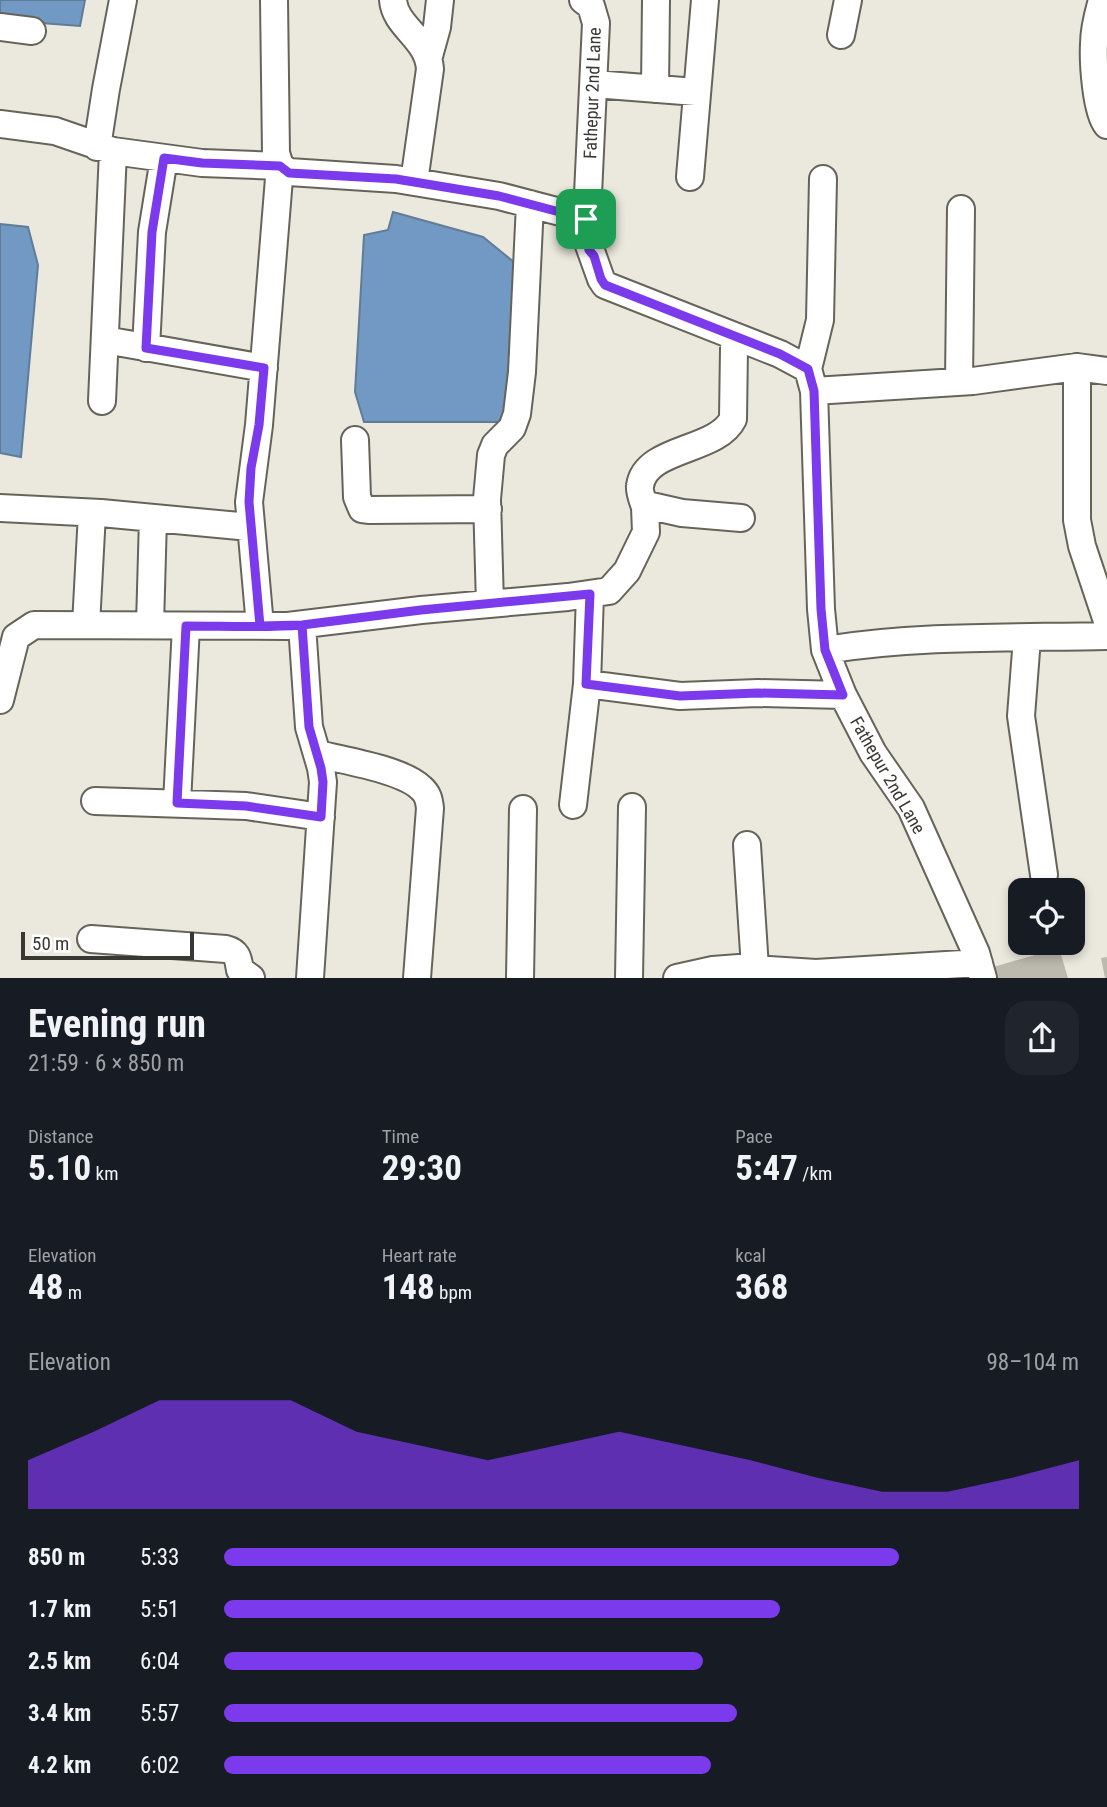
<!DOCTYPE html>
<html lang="en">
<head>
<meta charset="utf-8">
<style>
	:root { --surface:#171b24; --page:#20242c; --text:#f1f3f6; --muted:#9ea1a6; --accent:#7c3aed }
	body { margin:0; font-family:"Roboto Condensed",sans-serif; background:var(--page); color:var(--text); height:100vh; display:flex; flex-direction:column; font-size:26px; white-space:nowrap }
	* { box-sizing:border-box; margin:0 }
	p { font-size:23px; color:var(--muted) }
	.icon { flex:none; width:38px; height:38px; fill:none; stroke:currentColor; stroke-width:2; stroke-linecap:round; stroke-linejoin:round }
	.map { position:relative; height:978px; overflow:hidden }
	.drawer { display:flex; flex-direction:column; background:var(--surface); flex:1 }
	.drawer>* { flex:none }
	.buttons { position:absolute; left:1008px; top:878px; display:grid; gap:14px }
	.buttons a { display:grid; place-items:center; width:77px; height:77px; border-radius:14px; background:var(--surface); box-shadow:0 4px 10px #0003; font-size:35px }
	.scale { position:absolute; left:21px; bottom:18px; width:173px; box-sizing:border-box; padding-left:7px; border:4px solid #3a3834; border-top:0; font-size:19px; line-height:24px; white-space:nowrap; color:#3a3834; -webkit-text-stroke:5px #fff; paint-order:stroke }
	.pin { position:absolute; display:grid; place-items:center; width:60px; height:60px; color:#fff; margin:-30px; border-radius:14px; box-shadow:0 4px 10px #0006 }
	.round { display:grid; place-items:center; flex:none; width:74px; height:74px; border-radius:21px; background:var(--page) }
	.overview { display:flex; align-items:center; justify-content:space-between; height:119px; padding:0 28px }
	h1 { font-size:38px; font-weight:700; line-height:52px }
	.stats { display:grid; grid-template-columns:repeat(3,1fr); gap:10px; height:119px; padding:7px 28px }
	.stats div { display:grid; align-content:center }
	.stats b { font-size:35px; font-weight:700 }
	.stats small { font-size:19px; font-weight:400 }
	.stats p { font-size:19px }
	.chart { height:196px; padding:14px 28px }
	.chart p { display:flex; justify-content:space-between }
	.chart svg { width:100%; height:126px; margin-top:7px; fill:var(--accent); opacity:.7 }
	ul { padding:0 28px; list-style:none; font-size:23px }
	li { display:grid; grid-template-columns:112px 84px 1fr; align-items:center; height:52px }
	li i { height:18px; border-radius:9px; background:var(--accent) }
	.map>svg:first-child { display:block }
	.water { fill:#7199c3; stroke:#607c98; stroke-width:2 }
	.building { fill:#bcb9ae }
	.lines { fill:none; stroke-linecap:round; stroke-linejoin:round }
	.minor-casing { stroke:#66645a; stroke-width:30 }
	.minor { stroke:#fff; stroke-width:26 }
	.route-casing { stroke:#fff; stroke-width:14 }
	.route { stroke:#7c3aed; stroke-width:9 }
	.labels { text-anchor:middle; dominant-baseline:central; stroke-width:5; stroke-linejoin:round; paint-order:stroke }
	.street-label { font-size:18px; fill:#3a3834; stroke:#fff }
</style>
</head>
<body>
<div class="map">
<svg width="1107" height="978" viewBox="0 0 1107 978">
	<rect width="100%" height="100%" fill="#ebe8dd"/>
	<!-- water -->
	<path class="water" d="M0 0H85L80 26 0 20Z
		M393 212 483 237 520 267 512 422H364L355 392 364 235 388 230Z
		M0 224 28 227 38 265 21 457 0 453Z"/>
	<!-- building -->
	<path class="building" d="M1059 948 1068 978H985L983 970Z
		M1107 957V978H1105L1101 958Z"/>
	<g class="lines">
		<!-- minor casing -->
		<g class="minor-casing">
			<path id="minor" d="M274 0 276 153 280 166 289 172 396 179 499 196 587 219
				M393 0C395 27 428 38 430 69L414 182
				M583 0 591 6 596 23 586 237 601 279 605 285 780 354 808 369 814 391 821 609 825 650 843 695 873 753 911 808 976 953 983 978
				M1102 0C1098 14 1094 29 1094 44 1093 62 1096 112 1107 125
				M0 27 32 31
				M841 35 848 0
				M429 56 437 27 440 0
				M594 84 696 92
				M655 89 656 0
				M0 124 55 131 113 151 202 163 280 166 259 425 249 502 260 626
				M97 147 106 89 123 0
				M690 177 705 0
				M105 340 264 368
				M146 348 152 232 164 158
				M1077 367V520L1082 546 1107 621
				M808 369 820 320 823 179
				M959 381 961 209
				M814 391 973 381 1077 367 1107 371
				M102 401 113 151
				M355 440 357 497 362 509 370 510 488 509
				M645 507C643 501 639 492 640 486 645 447 717 452 733 419L734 348 737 337
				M0 508 101 513 250 527
				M490 604 487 499 491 455 495 445 512 428 517 414 522 372 530 204
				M86 625 92 513
				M150 625 153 518
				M302 625 309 727 321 768 323 782 310 978
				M1027 638 1021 716 1044 875
				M825 650C918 635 1014 638 1107 636
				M587 684 680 696 758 693 843 695
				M0 700 16 637 34 625 288 626 421 610 568 597 609 591 627 571 646 532 645 507 651 506 682 513 741 518
				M317 754C343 760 403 770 421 788 428 794 429 800 430 808L417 978
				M95 801 246 806 321 817
				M177 803 186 626
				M573 805 587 684 590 594
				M747 845 755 968
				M91 939 226 949C238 952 238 959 240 970L251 978
				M520 978 523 809
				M629 978 632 807
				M677 978 713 970 739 968 816 973 979 963"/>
		</g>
		<!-- minor -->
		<use href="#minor" class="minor"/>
	</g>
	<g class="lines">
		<!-- route casing -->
		<g class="route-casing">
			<path id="route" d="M586 219 499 196 396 179 289 173 280 166 202 163 164 158 152 232 146 348 264 368 259 425 251 468 249 502 260 626 302 625 309 727 321 768 323 782 321 817 246 806 177 803 186 626C225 626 264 628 302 625L421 610 590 594 586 684 680 696 758 693 843 695 825 650 821 609 814 391 808 369 780 354 605 285 601 279 594 256 589 250 586 237V219"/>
		</g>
		<!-- route -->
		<use href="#route" class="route"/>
	</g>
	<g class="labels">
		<!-- street labels -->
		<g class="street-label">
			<text transform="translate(592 93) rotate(-88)">Fathepur 2nd Lane</text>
			<text transform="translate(888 775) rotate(60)">Fathepur 2nd Lane</text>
		</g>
	</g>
</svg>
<div class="buttons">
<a><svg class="icon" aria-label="locate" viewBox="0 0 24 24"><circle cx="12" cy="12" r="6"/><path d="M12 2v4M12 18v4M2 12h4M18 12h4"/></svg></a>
</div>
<div class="scale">50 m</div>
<div class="pin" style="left:586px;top:219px;background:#1e9e55"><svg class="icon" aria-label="arrive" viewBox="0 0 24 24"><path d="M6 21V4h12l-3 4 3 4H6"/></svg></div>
</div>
<section class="drawer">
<div class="overview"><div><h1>Evening run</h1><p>21:59 · 6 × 850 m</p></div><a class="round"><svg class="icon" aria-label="share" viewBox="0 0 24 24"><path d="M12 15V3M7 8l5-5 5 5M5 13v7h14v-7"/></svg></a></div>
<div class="stats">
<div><p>Distance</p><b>5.10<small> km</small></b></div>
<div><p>Time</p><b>29:30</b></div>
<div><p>Pace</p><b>5:47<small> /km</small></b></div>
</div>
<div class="stats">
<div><p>Elevation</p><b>48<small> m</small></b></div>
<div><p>Heart rate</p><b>148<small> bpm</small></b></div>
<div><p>kcal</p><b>368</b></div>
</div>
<div class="chart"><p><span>Elevation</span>98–104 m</p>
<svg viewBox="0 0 160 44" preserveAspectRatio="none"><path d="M0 44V27L10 17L20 6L30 6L40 6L50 17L60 22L70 27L80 22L90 17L100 22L110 27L120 33L130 38L140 38L150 33L160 27V44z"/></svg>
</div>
<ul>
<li><b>850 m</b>5:33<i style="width:79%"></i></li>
<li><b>1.7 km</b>5:51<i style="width:65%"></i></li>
<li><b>2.5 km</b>6:04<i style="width:56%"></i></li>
<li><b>3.4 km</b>5:57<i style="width:60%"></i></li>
<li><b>4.2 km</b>6:02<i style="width:57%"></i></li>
</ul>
</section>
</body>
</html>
